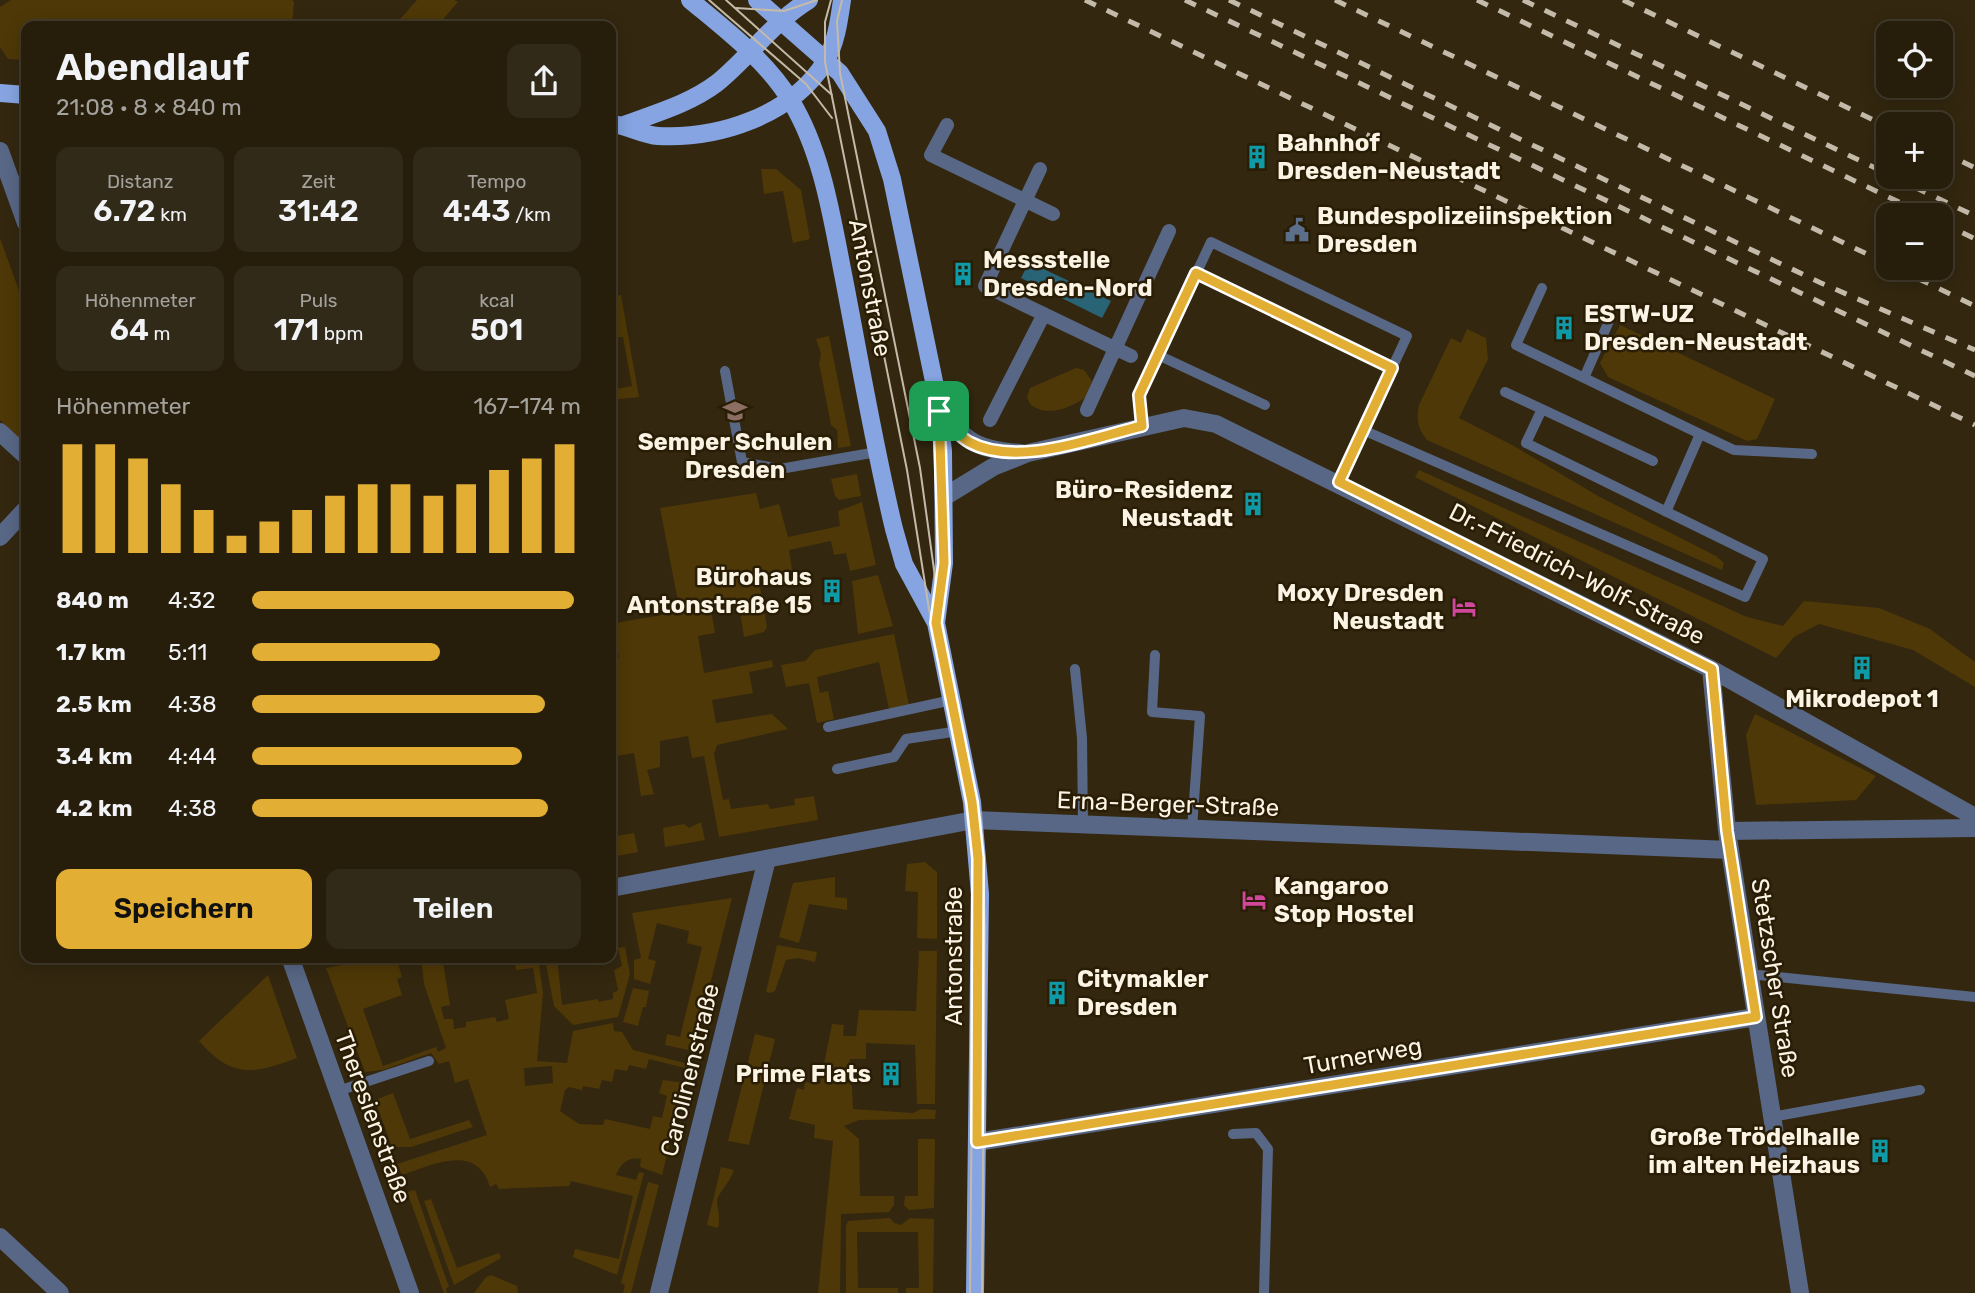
<!DOCTYPE html>
<html lang="de">
<head>
<meta charset="utf-8">
<style>
	:root { --surface:#261d0b; --page:#322a19; --text:#f1f3f6; --muted:#a4a29d; --line:#423b2c; --accent:#e2ae34 }
	body { margin:0; font-family:Rubik,sans-serif; background:var(--page); color:var(--text); height:100vh; display:flex; flex-direction:column; font-size:26px; white-space:nowrap }
	* { box-sizing:border-box; margin:0 }
	p { font-size:23px; color:var(--muted) }
	.icon { flex:none; width:38px; height:38px; fill:none; stroke:currentColor; stroke-width:2; stroke-linecap:round; stroke-linejoin:round }
	.map { position:relative; flex:1; overflow:hidden }
	.drawer { position:absolute; left:21px; top:21px; width:595px; height:942px; display:flex; flex-direction:column; background:var(--surface); border-radius:14px; box-shadow:0 4px 18px #0003,0 0 0 2px var(--line) }
	.drawer>* { flex:none }
	.buttons { position:absolute; left:1876px; top:21px; display:grid; gap:14px }
	.buttons a { display:grid; place-items:center; width:77px; height:77px; border-radius:14px; background:var(--surface); box-shadow:0 4px 18px #0003,0 0 0 2px var(--line); font-size:35px }
	.pin { position:absolute; display:grid; place-items:center; width:60px; height:60px; color:#fff; margin:-30px; border-radius:14px; box-shadow:0 4px 10px #0006 }
	.round { display:grid; place-items:center; flex:none; width:74px; height:74px; border-radius:14px; background:var(--page) }
	.summary { display:flex; align-items:center; justify-content:space-between; height:119px; padding:0 35px }
	h1 { font-size:38px; font-weight:600; line-height:52px }
	.stats { display:grid; grid-template-columns:repeat(3,1fr); gap:10px; height:119px; padding:7px 35px }
	.stats div { display:grid; align-content:center; border-radius:14px; background:var(--page); text-align:center }
	.stats b { font-size:30px; font-weight:600 }
	.stats small { font-size:19px; font-weight:400 }
	.stats p { font-size:19px }
	.chart { height:196px; padding:14px 35px }
	.chart p { display:flex; justify-content:space-between }
	.chart svg { width:100%; height:126px; margin-top:7px; stroke:var(--accent); stroke-width:6 }
	.button { display:flex; gap:14px; margin-top:auto; padding:14px 35px }
	.button a { flex:1; height:80px; border-radius:14px; background:var(--accent); color:#111; font-size:28px; font-weight:600; line-height:80px; text-align:center }
	.button a+a { background:var(--page); color:var(--text) }
	ul { padding:0 35px; list-style:none; font-size:23px }
	li { display:grid; grid-template-columns:112px 84px 1fr; align-items:center; height:52px }
	li i { height:18px; border-radius:9px; background:var(--accent) }
	.map>svg:first-child { display:block }
	.green { fill:#4e3807; fill-rule:evenodd }
	.water { fill:#286376 }
	.lines { fill:none; stroke-linecap:round; stroke-linejoin:round }
	.service { stroke:#586785; stroke-width:10 }
	.pedestrian { stroke:#586785; stroke-width:14 }
	.minor { stroke:#586785; stroke-width:18 }
	.primary { stroke:#86a4e1; stroke-width:18 }
	.tram { stroke:#c4baa9; stroke-width:2 }
	.rail { stroke:#c4baa9; stroke-width:5; stroke-dasharray:12 12; stroke-linecap:butt }
	.route-casing { stroke:#fff; stroke-width:14 }
	.route { stroke:#e2ae34; stroke-width:9 }
	.labels { text-anchor:middle; dominant-baseline:central; stroke-width:5; stroke-linejoin:round; paint-order:stroke }
	.poi-label { font-size:24px; font-weight:bold; fill:#fbf3e4; stroke:#291d05; text-anchor:start }
	.street-label { font-size:24px; fill:#fbf3e4; stroke:#291d05 }
</style>
</head>
<body>
<div class="map">
<svg width="1975" height="1293" viewBox="0 0 1975 1293">
	<rect width="100%" height="100%" fill="#33270f"/>
	<!-- green -->
	<path class="green" d="M11 0H292L294 2 292 26H26V60L8 59 0 47V7Z
		M417 0H454L458 2 437 26H394Z
		M761 169H776L801 190 810 239 793 243 783 191 764 194Z
		M0 238 26 310V444L0 420Z
		M621 295 639 397 611 400V390L632 386 623 337 611 338V296Z
		M1620 325 1775 399 1757 439 1747 441 1608 377 1600 363Z
		M1467 329 1486 338 1488 359 1459 418 1514 446 1598 496 1716 556 1724 563 1722 570 1427 440C1418 429 1416 420 1419 405L1451 338 1461 343Z
		M829 336 851 446 838 448 837 430 831 425 819 363C823 350 819 351 816 339Z
		M1076 368 1084 370 1092 381 1086 397C1071 408 1046 418 1030 404L1027 397 1030 388Z
		M1419 470 1747 617 1783 626 1804 601 1879 608 1930 629 1975 662V687L1913 650 1819 624 1794 637 1776 658 1415 477Z
		M857 474 861 496 839 500 835 496 831 479Z
		M756 493 760 509 779 504 788 537 840 526 838 511 862 502 876 565 850 571 846 553 834 555 831 541 789 550 792 570 758 575 767 627 764 632 744 637 739 605 711 610 715 633 698 636 704 673 772 660 773 667 749 672 753 693 712 700 716 723 772 714 788 729 717 745 714 754 723 800 729 799 731 809 768 804 770 809 795 805 794 799 814 796 818 820 719 837 704 756 692 758 688 736 660 741V767L647 770 654 794 641 796 634 753 611 757V660L619 658 615 623 680 612 660 508Z
		M878 575 893 626 858 634 852 581Z
		M894 634 909 705 889 709 879 662 817 677 820 693 828 691 834 719 817 723 809 683 786 687 781 665 805 661 815 650Z
		M1755 714 1876 776 1856 800 1756 805 1746 735Z
		M701 822 705 840 665 847 663 828 684 824 689 828Z
		M634 833 638 852 611 857V837Z
		M925 862 937 872V939L917 938 918 892 905 891 907 864Z
		M835 877V897L847 898V910L809 904 799 943 779 937 793 883Z
		M732 898 693 1051 665 1045 667 1034 680 1037 702 947 687 943 689 931 657 923 648 959 656 961 650 984 634 979V960L641 958 632 913Z
		M777 945 817 952 815 962 798 958 786 960 775 991 770 993 766 992Z
		M625 947 630 974 618 1017 573 1025 554 1006 545 959 557 957 562 1005 598 999 599 1002 613 999V993L618 990 614 970 622 966 618 948Z
		M919 951H937L935 1104H917L915 1045 866 1043V1059H850L847 1081 852 1086 853 1109 913 1113 921 1109 936 1110 935 1119 859 1120 844 1126 859 1139 860 1196H894V1205L889 1212 841 1214 840 1293H818L833 1141 814 1138 815 1125 789 1119 797 1088 804 1090 805 1082 820 1084 832 1024 844 1025 843 1036H856L859 1010 916 1011Z
		M383 957H396L402 977 397 979 402 995 363 1009 383 1066 436 1047 438 1052 446 1048 424 984 421 957H455L443 962 450 1005 441 1007 444 1019H453L454 1029 466 1027V1022L495 1017 497 1022 509 1019 505 1000 537 993 533 968 516 970 514 957H538L543 993 537 1061 567 1063 573 1031 613 1023 614 1031 622 1032 633 1050 689 1064V1069L649 1059 646 1069 629 1065 627 1071 615 1069 612 1082 602 1080 599 1089 583 1086 582 1090 569 1087 565 1090 560 1111 579 1124 603 1125 605 1119 650 1129 653 1116 662 1118 667 1096 659 1093 663 1080 685 1083 662 1175 640 1167 641 1159C628 1157 621 1163 616 1175L636 1180 639 1172 644 1173 617 1275 573 1257 575 1249 619 1259 633 1196 571 1181 569 1186 499 1189 496 1184 490 1187C477 1142 432 1165 402 1175L397 1164 487 1135 468 1079 455 1083 449 1061 439 1064 431 1053 383 1070 365 1072 326 968ZM552 1066 553 1083 525 1086 524 1068Z
		M268 975 297 1058C254 1074 232 1079 199 1041Z
		M633 988 649 991 646 1007H643L638 1026 623 1022Z
		M755 1034 775 1039 749 1145 728 1141Z
		M393 1093 410 1139 469 1120 473 1127 411 1147H392L375 1100Z
		M918 1139H935L934 1208 909 1210 904 1205 905 1196H918Z
		M721 1167 734 1170C730 1182 718 1194 717 1200 717 1210 721 1216 718 1228L707 1225Z
		M648 1182 659 1185 631 1293H623L625 1285 621 1283Z
		M415 1190 449 1287 446 1288 447 1293H444L407 1192Z
		M431 1199 457 1268 499 1253 501 1258 454 1285 424 1201Z
		M890 1218 894 1223 901 1225 910 1218 934 1219 933 1293H906V1288H919L918 1232H857L858 1288H898V1293H846V1226L848 1221Z
		M491 1275 517 1286 518 1293H474L486 1277Z"/>
	<!-- water -->
	<path class="water" d="M1029 262 1111 301 1102 318 1021 278Z"/>
	<g class="lines">
		<!-- service -->
		<path class="service" d="M1196 273 1392 368
			M1542 288 1516 345 1700 434 1666 512
			M1158 355 1265 405
			M725 371 742 462 780 469 877 452
			M1584 378 1609 321
			M1505 392 1653 461
			M1142 426 1139 395 1211 242 1407 336 1339 482
			M1363 430 1745 597 1763 559 1526 443 1542 409
			M1700 434 1734 450 1812 454
			M1155 655 1152 712 1200 716 1192 829
			M1075 669 1082 738 1083 825
			M828 727 952 700
			M837 769 894 757 906 739 959 731
			M1749 974 1975 997
			M338 1091 429 1061
			M1772 1117 1920 1090
			M1233 1134 1256 1133 1268 1149 1264 1293"/>
		<!-- pedestrian -->
		<path class="pedestrian" d="M947 125 931 155 1053 214
			M1040 169 985 286 1131 356
			M1087 410 1169 231
			M990 420 1044 314"/>
		<!-- minor -->
		<path class="minor" d="M0 151 26 223
			M939 411C968 443 978 450 1021 453
			M0 432 26 456
			M944 497 993 467 1028 453 1184 418 1216 424 1711 669 1975 817
			M0 537 26 509
			M1711 669 1727 831 1800 1293
			M1727 831 1975 828
			M611 888 974 820 1730 850
			M290 957 410 1293
			M977 1142 1756 1017
			M0 1237 60 1293
			M659 1293 767 859"/>
		<!-- primary -->
		<path class="primary" d="M690 0C726 30 766 60 791 101 823 154 832 219 844 279 860 362 874 446 894 529L904 564 936 623
			M757 0 840 73 877 131 892 179 936 391 943 451 944 563 936 623 972 802 980 894 975 1293
			M0 93 26 95
			M611 124C627 125 642 135 658 136 718 139 791 116 825 62 836 44 839 21 842 0
			M624 125C656 113 689 104 717 83 749 57 773 22 809 0"/>
		<!-- tram -->
		<path class="tram" d="M709 0 806 84 832 118
			M726 0 832 95
			M831 0 825 22V62L907 470 929 609 964 789 974 876 970 1293
			M842 0 837 21 840 73 920 468 939 606 981 821 985 930 982 1293
			M736 8 784 11 817 0"/>
		<!-- rail -->
		<path class="rail" d="M1085 0 1975 425
			M1185 0 1975 376
			M1229 0 1821 283 1975 350
			M1335 0 1888 264
			M1477 0 1926 215
			M1523 0 1888 174
			M1623 0 1888 127
			M1941 151 1975 168
			M1893 177 1975 216
			M1941 222 1975 239
			M1896 268 1975 306"/>
	</g>
	<g class="lines">
		<!-- route casing -->
		<g class="route-casing">
			<path id="route" d="M1196 273 1392 368 1339 482 1712 669 1727 831 1756 1017 977 1142 978 858 972 802 936 623 944 563 939 411C948 422 957 435 969 442 1017 468 1092 438 1142 426L1139 395Z"/>
		</g>
		<!-- route -->
		<use href="#route" class="route"/>
	</g>
	<!-- icons -->
	<defs>
		<g id="building-bare" transform="scale(1.89)"><path d="M-4-6H4V6H1V3H-1V6H-4ZM-2.5-4.3h1.7v1.8h-1.7ZM.8-4.3h1.7v1.8H.8ZM-2.5-1h1.7V.8h-1.7ZM.8-1h1.7V.8H.8Z" fill="#0f9aa8" stroke="#291d05" stroke-width="2.5" paint-order="stroke"/></g>
		<g id="civic-bare" transform="scale(1.89)"><path d="M-.6-6.5H3V-4.5H.6V-3L4-1V1h2V6H-6V1h2V-1L-.6-3ZM-1.2 2.5V6h2.4V2.5Z" fill="#5c6f8a" stroke="#291d05" stroke-width="2.5" paint-order="stroke"/></g>
		<g id="school-bare" transform="scale(1.89)"><path d="M0-5L7-2L0 1L-7-2ZM-4 1L0 2.5L4 1V4Q0 6-4 4Z" fill="#8d6e63" stroke="#291d05" stroke-width="2.5" paint-order="stroke"/></g>
		<g id="hotel-bare" transform="scale(1.89)"><path d="M-6-4.5h1.5V1H6V5H4.5V3h-9V5H-6ZM-4 0a1.8 1.8 0 1 1 3.6 0ZM.5 0V-2.5h3Q6-2.5 6 0Z" fill="#d1479c" stroke="#291d05" stroke-width="2.5" paint-order="stroke"/></g>
	</defs>
	<g fill-rule="evenodd">
		<use href="#building-bare" x="1257" y="157"/>
		<use href="#civic-bare" x="1297" y="230"/>
		<use href="#building-bare" x="963" y="274"/>
		<use href="#building-bare" x="1564" y="328"/>
		<use href="#school-bare" x="735" y="411"/>
		<use href="#building-bare" x="1253" y="504"/>
		<use href="#building-bare" x="832" y="591"/>
		<use href="#hotel-bare" x="1464" y="607"/>
		<use href="#building-bare" x="1862" y="668"/>
		<use href="#hotel-bare" x="1254" y="900"/>
		<use href="#building-bare" x="1057" y="993"/>
		<use href="#building-bare" x="891" y="1074"/>
		<use href="#building-bare" x="1880" y="1151"/>
	</g>
	<g class="labels">
		<!-- poi labels -->
		<g class="poi-label">
			<text x="1277" y="143">Bahnhof<tspan x="1277" dy="28">Dresden-Neustadt</tspan></text>
			<text x="1317" y="216">Bundespolizeiinspektion<tspan x="1317" dy="28">Dresden</tspan></text>
			<text x="983" y="260">Messstelle<tspan x="983" dy="28">Dresden-Nord</tspan></text>
			<text x="1584" y="314">ESTW-UZ<tspan x="1584" dy="28">Dresden-Neustadt</tspan></text>
			<text x="735" y="442" text-anchor="middle">Semper Schulen<tspan x="735" dy="28">Dresden</tspan></text>
			<text x="1233" y="490" text-anchor="end">Büro-Residenz<tspan x="1233" dy="28">Neustadt</tspan></text>
			<text x="812" y="577" text-anchor="end">Bürohaus<tspan x="812" dy="28">Antonstraße 15</tspan></text>
			<text x="1444" y="593" text-anchor="end">Moxy Dresden<tspan x="1444" dy="28">Neustadt</tspan></text>
			<text x="1862" y="699" text-anchor="middle">Mikrodepot 1</text>
			<text x="1274" y="886">Kangaroo<tspan x="1274" dy="28">Stop Hostel</tspan></text>
			<text x="1077" y="979">Citymakler<tspan x="1077" dy="28">Dresden</tspan></text>
			<text x="871" y="1074" text-anchor="end">Prime Flats</text>
			<text x="1860" y="1137" text-anchor="end">Große Trödelhalle<tspan x="1860" dy="28">im alten Heizhaus</tspan></text>
		</g>
		<!-- street labels -->
		<g class="street-label">
			<text transform="translate(870 288) rotate(79)">Antonstraße</text>
			<text transform="translate(1577 574) rotate(27)">Dr.-Friedrich-Wolf-Straße</text>
			<text transform="translate(1168 804) rotate(2)">Erna-Berger-Straße</text>
			<text transform="translate(954 956) rotate(-90)">Antonstraße</text>
			<text transform="translate(1775 978) rotate(81)">Stetzscher Straße</text>
			<text transform="translate(1363 1056) rotate(-10)">Turnerweg</text>
			<text transform="translate(690 1070) rotate(-76)">Carolinenstraße</text>
			<text transform="translate(373 1117) rotate(70)">Theresienstraße</text>
		</g>
	</g>
</svg>
<div class="buttons">
<a><svg class="icon" aria-label="locate" viewBox="0 0 24 24"><circle cx="12" cy="12" r="6"/><path d="M12 2v4M12 18v4M2 12h4M18 12h4"/></svg></a>
<a>+</a>
<a>−</a>
</div>
<div class="pin" style="left:939px;top:411px;background:#1e9e55"><svg class="icon" aria-label="arrive" viewBox="0 0 24 24"><path d="M6 21V4h12l-3 4 3 4H6"/></svg></div>
<section class="drawer">
<div class="summary"><div><h1>Abendlauf</h1><p>21:08 · 8 × 840 m</p></div><a class="round"><svg class="icon" aria-label="share" viewBox="0 0 24 24"><path d="M12 15V3M7 8l5-5 5 5M5 13v7h14v-7"/></svg></a></div>
<div class="stats">
<div><p>Distanz</p><b>6.72<small> km</small></b></div>
<div><p>Zeit</p><b>31:42</b></div>
<div><p>Tempo</p><b>4:43<small> /km</small></b></div>
</div>
<div class="stats">
<div><p>Höhenmeter</p><b>64<small> m</small></b></div>
<div><p>Puls</p><b>171<small> bpm</small></b></div>
<div><p>kcal</p><b>501</b></div>
</div>
<div class="chart"><p><span>Höhenmeter</span>167–174 m</p>
<svg viewBox="0 0 160 44" preserveAspectRatio="none"><path d="M5 44V6M15 44V6M25 44V11M35 44V20M45 44V29M55 44V38M65 44V33M75 44V29M85 44V24M95 44V20M105 44V20M115 44V24M125 44V20M135 44V15M145 44V11M155 44V6"/></svg>
</div>
<ul>
<li><b>840 m</b>4:32<i style="width:98%"></i></li>
<li><b>1.7 km</b>5:11<i style="width:57%"></i></li>
<li><b>2.5 km</b>4:38<i style="width:89%"></i></li>
<li><b>3.4 km</b>4:44<i style="width:82%"></i></li>
<li><b>4.2 km</b>4:38<i style="width:90%"></i></li>
</ul>
<div class="button"><a>Speichern</a><a>Teilen</a></div>
</section>
</div>
</body>
</html>
